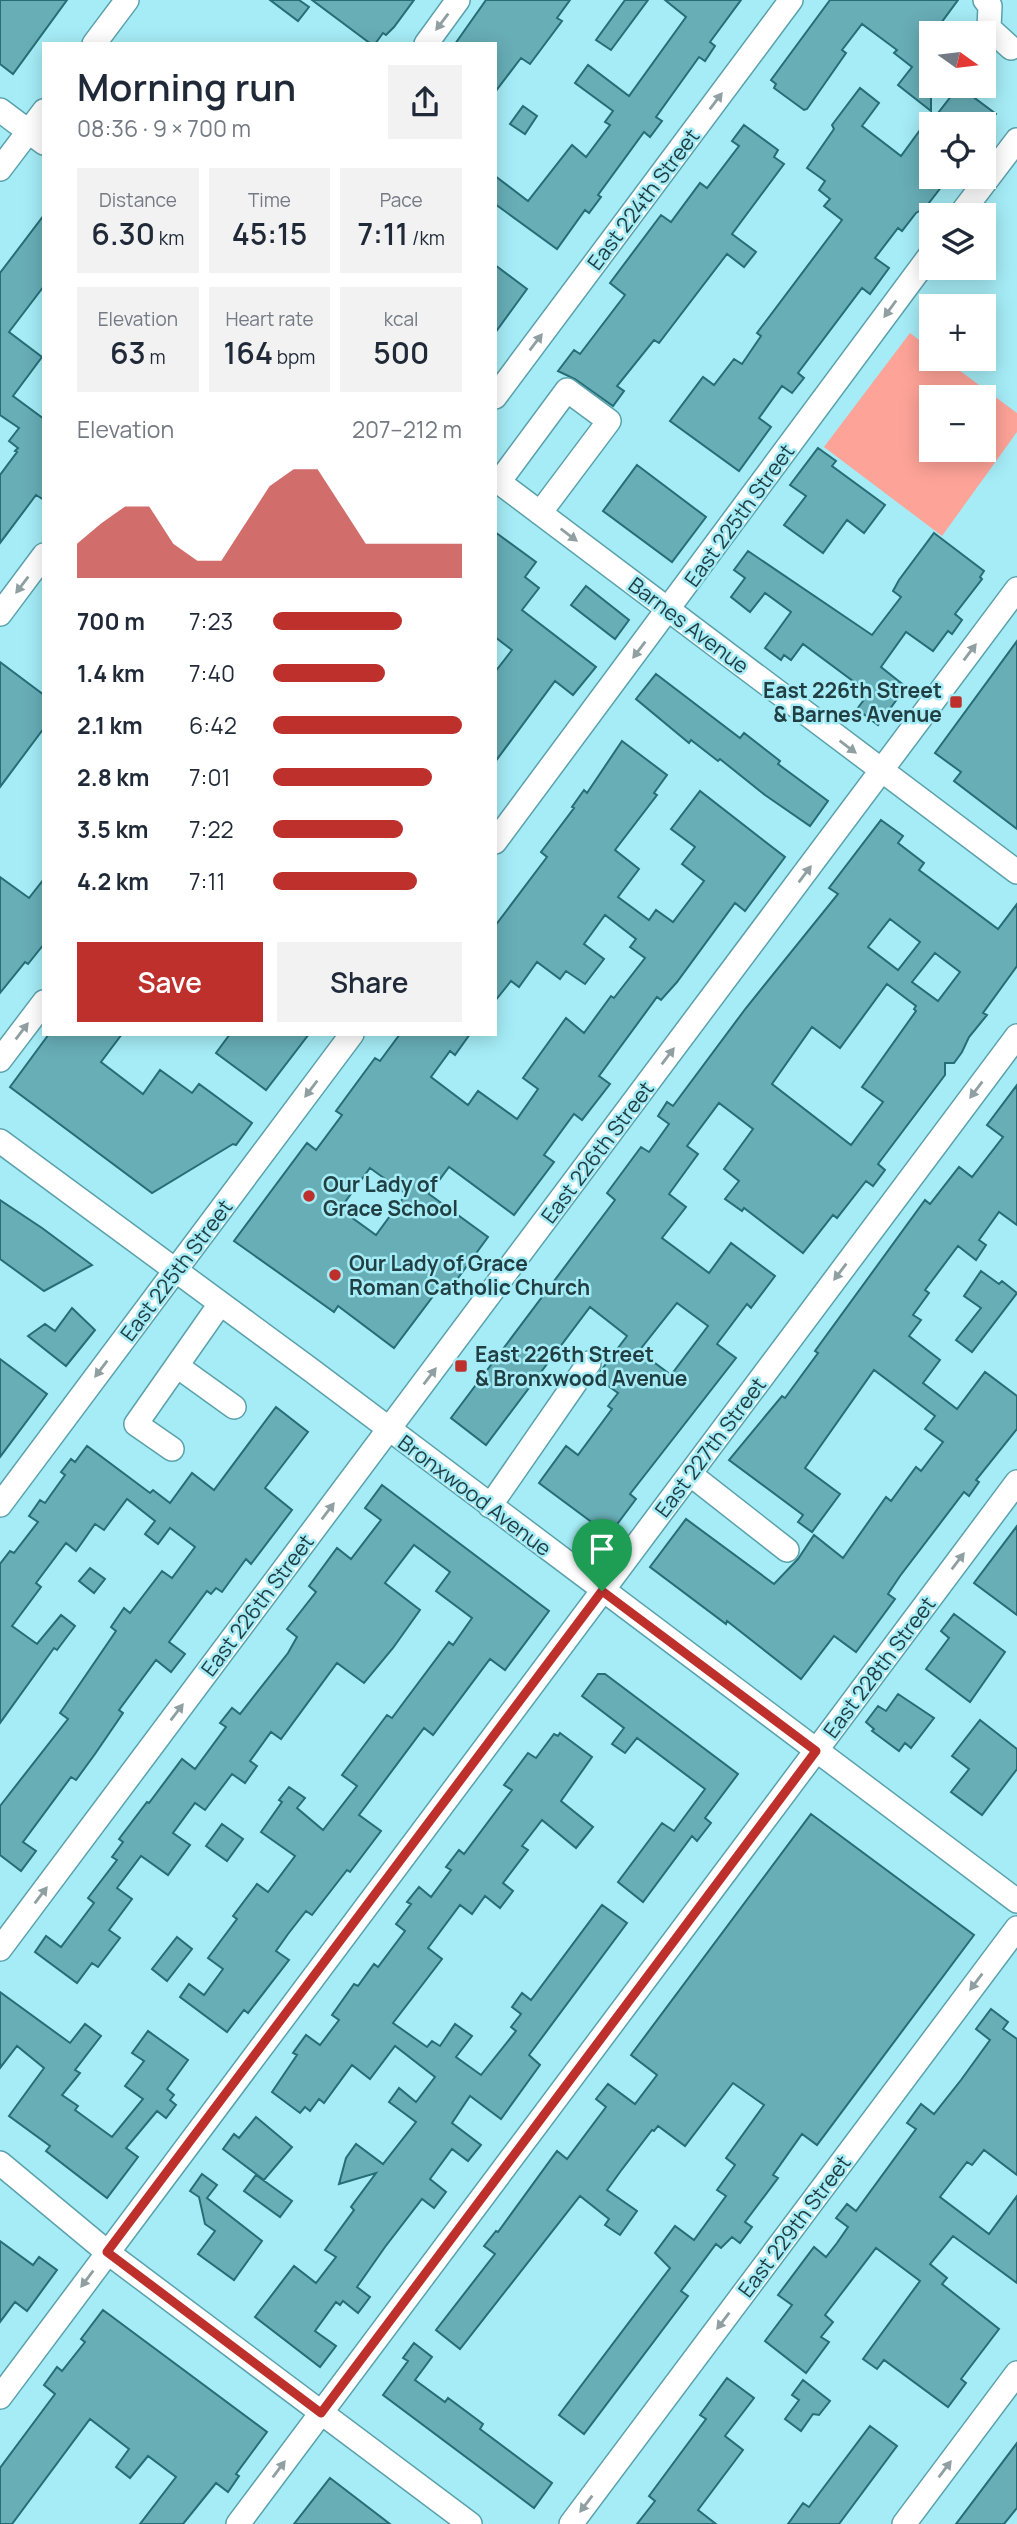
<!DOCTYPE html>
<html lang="en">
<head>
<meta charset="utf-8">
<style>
	:root { --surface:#fff; --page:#f2f2f3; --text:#1f2937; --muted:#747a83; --accent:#be302c }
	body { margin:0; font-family:Manrope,sans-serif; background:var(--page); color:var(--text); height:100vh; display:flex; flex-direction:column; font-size:26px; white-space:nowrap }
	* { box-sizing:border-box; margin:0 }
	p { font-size:23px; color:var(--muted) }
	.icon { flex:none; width:38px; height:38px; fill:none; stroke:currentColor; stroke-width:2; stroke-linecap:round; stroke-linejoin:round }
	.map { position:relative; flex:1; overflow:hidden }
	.sheet { position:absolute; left:42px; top:42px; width:455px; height:994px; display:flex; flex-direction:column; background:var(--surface); border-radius:0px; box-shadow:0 4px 18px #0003 }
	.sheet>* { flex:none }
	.needle { width:46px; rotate:104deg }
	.controls { position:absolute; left:919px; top:21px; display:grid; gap:14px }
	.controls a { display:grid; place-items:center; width:77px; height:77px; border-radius:0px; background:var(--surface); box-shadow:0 4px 18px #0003; font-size:35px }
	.pin { position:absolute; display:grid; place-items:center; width:60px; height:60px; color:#fff; margin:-72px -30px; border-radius:50% 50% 50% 0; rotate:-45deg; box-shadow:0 0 7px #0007 }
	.pin .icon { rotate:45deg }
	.round { display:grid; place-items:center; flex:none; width:74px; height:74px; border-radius:0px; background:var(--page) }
	.headline { display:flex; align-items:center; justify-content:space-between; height:119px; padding:0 35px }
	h1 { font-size:38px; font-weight:600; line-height:52px }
	.figures { display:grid; grid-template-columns:repeat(3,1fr); gap:10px; height:119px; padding:7px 35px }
	.figures div { display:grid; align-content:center; border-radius:0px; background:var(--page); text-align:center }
	.figures b { font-size:30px; font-weight:600 }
	.figures small { font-size:19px; font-weight:400 }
	.figures p { font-size:19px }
	.chart { height:196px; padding:14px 35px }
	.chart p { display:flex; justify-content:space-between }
	.chart svg { width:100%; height:126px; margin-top:7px; fill:var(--accent); opacity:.7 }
	.cta { display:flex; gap:14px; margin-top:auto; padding:14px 35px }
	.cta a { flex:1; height:80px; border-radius:0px; background:var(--accent); color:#fff; font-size:28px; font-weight:600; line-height:80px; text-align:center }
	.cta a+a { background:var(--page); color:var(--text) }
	ul { padding:0 35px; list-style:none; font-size:23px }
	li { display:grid; grid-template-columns:112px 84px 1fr; align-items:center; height:52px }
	li i { height:18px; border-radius:9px; background:var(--accent) }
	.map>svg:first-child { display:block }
	.green { fill:#fea398; fill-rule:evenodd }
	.building { fill:#68aeb7; stroke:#256e77; stroke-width:2; fill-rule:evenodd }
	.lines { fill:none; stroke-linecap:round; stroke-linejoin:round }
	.minor-casing { stroke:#5ba1ab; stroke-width:26 }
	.minor { stroke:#fff; stroke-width:23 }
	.oneway { fill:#909fa1 }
	.route-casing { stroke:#fff; stroke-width:14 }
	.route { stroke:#be302c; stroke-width:9 }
	.poi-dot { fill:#be302c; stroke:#a5ecf6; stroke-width:2.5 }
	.labels { text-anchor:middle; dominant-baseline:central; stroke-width:5; stroke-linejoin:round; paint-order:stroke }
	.street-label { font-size:21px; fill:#213f43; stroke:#a5ecf6 }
	.poi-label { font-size:21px; font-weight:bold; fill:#213f43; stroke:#a5ecf6; text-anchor:start }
</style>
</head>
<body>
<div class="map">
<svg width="1017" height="2524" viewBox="0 0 1017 2524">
	<rect width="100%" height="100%" fill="#a5ecf6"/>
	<!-- green -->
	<path class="green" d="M910 333 931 349V359H944L1017 413V432L942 536 824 447ZM931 397H984V450H931Z"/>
	<!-- building -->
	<path class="building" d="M0 0H67L13 74 0 64Z
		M270 0H299L309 7 298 21Z
		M312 0H414L394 27 386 35 383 33 375 44H371Z
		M486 0H570L557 18 562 21 530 64 521 58 495 92V44H455Z
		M625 0H648L611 50 596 40Z
		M665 0H741L710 42 715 46 705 61 699 57 656 117 662 121 650 137 644 132 598 195 601 197 589 213 585 210 557 249 495 204V176L528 201 572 145 586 157 610 125 605 122 613 111 575 83 588 65 629 96 686 17Z
		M830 0H958L922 49 931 58V111L898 85 912 67 894 53 897 50 862 24 842 50 846 53 807 109 804 110 774 88 776 84 771 80Z
		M959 86H965L974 93 972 96 996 114 984 129V124H931V177H949L925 208 916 213 902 231 898 228 875 258 889 268 870 294 862 288 798 373 804 378 792 393 782 386 759 418 771 427 739 471 670 421 703 377 714 385 734 359 742 364 761 336 757 333 842 220 824 206 830 199 819 190 825 181 807 168 834 129 832 125 860 88 879 103 862 126 901 156 931 115V122Z
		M523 106 537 116 525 134 510 124Z
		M744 125 778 150 774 157 784 164 732 234 756 252 744 267 727 254 659 343 654 340 617 386 624 391 613 406 575 379 558 371 574 350 580 354 625 295 610 283 661 215 671 222 700 183 707 188 739 146 732 141Z
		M44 215V286L9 332 42 357 13 396 44 419V500L36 495 0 543V475L17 452 15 451 18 448 9 441 19 428 0 415V273Z
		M495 265 527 289 495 333Z
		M818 448 836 461 832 466 885 505 864 533 847 520 823 553 784 525 806 496 790 485Z
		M637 465 706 517 672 562 603 511Z
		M495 532 536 562 525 577 539 588 522 610 596 667 573 695 555 681 495 762V672L512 650 495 637Z
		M934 533 984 571 980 577 982 579 955 614 962 620 952 634 948 631 933 651 906 632 881 667 906 687 878 725 857 709 869 693 803 644 791 660 784 655 781 660 765 648 791 612 765 593 750 612 731 597 745 578 734 570 748 551 872 635 901 597 893 591 899 580Z
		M586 586 629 620 615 639 571 605Z
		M1017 641V829L954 781 961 772 935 753Z
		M0 662 44 695V728L0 787Z
		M656 674 740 738 744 733 780 761 778 764 828 801 810 826 765 795 720 759 718 761 691 740 689 743 636 699Z
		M622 741 667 775 654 793 657 795 615 850 639 869 618 897 649 920 656 910 673 922 704 881 682 864 695 847 671 829 700 791 785 857 745 911 735 903 677 982 661 1000 657 997 599 1076 610 1084 582 1120 574 1114 544 1155 554 1162 514 1215 449 1167 429 1194 488 1237 447 1293 440 1287 394 1348 338 1306 334 1312 234 1241 307 1143 316 1150 342 1115 336 1111 375 1058 380 1061 400 1034H470L455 1055 450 1051 431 1077 468 1105 478 1091 517 1119 538 1089 523 1078 566 1018 584 1033 611 996 614 998 645 958 630 947 636 939 605 915 584 944 604 959 585 984 566 971 560 979 537 962 519 987 511 981 495 1001V926L547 857 541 852 574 808 572 807 584 790 587 793ZM370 1168 406 1194 376 1235 340 1209Z
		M881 820 903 836 898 843 924 863 919 870 998 929 1017 904V966L983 1013 987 1015 969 1037 962 1052 954 1063H945V1075L878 1164 885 1170 873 1186 866 1181 837 1218 833 1215 803 1253 744 1208 742 1211 725 1199 739 1181 724 1169 753 1129 719 1103 687 1146 698 1154 669 1194 686 1207 662 1238 709 1273 731 1243 775 1276 751 1308 747 1304 717 1344 736 1358 630 1494 636 1499 609 1535 539 1483 566 1446 578 1455 612 1409 608 1406 618 1393 596 1377 627 1336 590 1307 486 1445 451 1418 615 1200 607 1193 641 1147 649 1152 669 1124 658 1116 667 1102 673 1106 746 1008 838 894 829 888ZM890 919 920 942 898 970 868 947ZM935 953 960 972 938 1001 912 982ZM887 984 916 1006 914 1009 916 1011 862 1087 883 1102 851 1145 772 1084 812 1027 840 1048ZM677 1303 708 1326 671 1375 639 1351Z
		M0 877 29 898 44 879V944L28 964 25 962 0 993Z
		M49 1034H122L101 1062 143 1094 160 1070 192 1093 199 1084 252 1123 236 1145 233 1144 152 1193 10 1087Z
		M230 1034H309L266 1090 216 1053Z
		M1017 1085V1225L999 1212 979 1240 986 1245 976 1260 958 1246 925 1290 929 1293 913 1315 921 1320 909 1336 940 1360 923 1383 957 1409 985 1372 1017 1396V1429L976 1480 979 1482 969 1496 964 1492 900 1576 888 1594 895 1599 856 1652 834 1636 801 1679 727 1621 726 1624 650 1567 686 1519 774 1584 798 1559 814 1535 843 1558 886 1497 891 1501 916 1467 921 1471 943 1442 925 1429 935 1416 874 1370 805 1468 840 1494 812 1532 798 1522 803 1515 729 1460 782 1396 785 1398 818 1353 815 1351 925 1200 930 1204 959 1167 972 1177 1003 1137 987 1125Z
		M0 1200 42 1228 92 1265 44 1291 0 1259Z
		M981 1271 999 1284 1002 1281 1017 1293 972 1352 956 1340 981 1308 964 1296Z
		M72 1308 95 1330 66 1366 28 1336 45 1324 55 1331Z
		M0 1359 47 1394 0 1457Z
		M276 1407 308 1432 265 1488 292 1510 251 1564 246 1559 222 1592 216 1588 211 1594 207 1591 169 1642 185 1654 171 1672 156 1660 119 1710 123 1713 95 1754 76 1780 71 1777 23 1842 36 1851 21 1871 0 1855V1806L68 1719 60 1713 116 1631 111 1627 124 1608 130 1613 162 1571 172 1578 195 1547 170 1528 158 1544 145 1534 155 1521 127 1499 104 1530 95 1524 76 1551 66 1543 36 1583 41 1587 12 1626 37 1644 61 1615 75 1626 57 1650 54 1648 0 1723V1564L10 1551 14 1553 38 1522 29 1516 40 1500 45 1503 65 1475 61 1472 71 1459 75 1462 87 1446 150 1493 153 1490 170 1503 192 1473 214 1490Z
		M382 1485 549 1611 505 1670 490 1659 433 1735 424 1728 359 1815 381 1831 350 1872 347 1870 312 1915 306 1911 288 1934 276 1951 289 1960 248 2013 244 2010 227 2032 180 1997 189 1984 204 1995 223 1969 208 1958 237 1919 233 1916 257 1884 268 1892 295 1856 261 1832 282 1802 279 1800 289 1787 305 1798 297 1808 323 1830 357 1786 342 1775 387 1715 392 1718 449 1642 453 1645 472 1618 436 1591 450 1572 414 1545 385 1583 420 1610 393 1648 364 1683 337 1663 281 1739 271 1732 250 1761 257 1766 245 1783 232 1774 205 1810 195 1803 173 1833 190 1845 168 1875 141 1856 117 1888 132 1899 109 1930 120 1938 98 1967 92 1963 77 1983 35 1952 46 1936 61 1947 94 1903 88 1898 117 1860 112 1857 123 1842 119 1839 147 1802 149 1803 182 1759 195 1769 226 1727 220 1723 232 1708 240 1714 288 1653 297 1637 287 1629 316 1592 309 1586 337 1548 351 1559 381 1520 365 1508Z
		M1017 1526V1615L974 1583Z
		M90 1568 105 1579 94 1593 79 1581Z
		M954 1614 1005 1652 970 1702 926 1669 949 1638 941 1631Z
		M598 1674H605L738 1774 705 1818 711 1823 697 1841 692 1836 643 1902 618 1882 662 1823 674 1831 705 1789 637 1738 625 1753 612 1744 624 1728 582 1696Z
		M898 1694 934 1718 911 1748 905 1743 899 1751 872 1731 874 1729 866 1722 878 1706 886 1711Z
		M980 1720 1017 1749V1769L982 1815 951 1792 969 1769 952 1756Z
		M560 1733 592 1757 561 1801 593 1827 576 1848 542 1820 522 1846 528 1850 503 1883 513 1891 500 1908 485 1896 472 1914 460 1905 428 1948 442 1959 393 2023 427 2047 432 2041 440 2046 455 2024 472 2036 456 2057 481 2075 516 2031 511 2027 521 2014 512 2007 522 1993 531 2000 602 1905 627 1923 529 2055 540 2065 501 2119 470 2096 452 2123 481 2145 468 2161 452 2149 430 2179 446 2192 434 2208 422 2199 385 2247 357 2287 370 2297 358 2313 343 2301 340 2305 336 2302 315 2331 336 2346 320 2367 255 2317 294 2266 316 2283 336 2257 325 2250 354 2210 351 2207 376 2173 339 2184 346 2158 356 2144 383 2164 416 2122 389 2102 399 2088 416 2102 435 2077 395 2046 370 2079 352 2065 324 2103 319 2099 310 2111 305 2107 300 2113 272 2092 297 2055 293 2053 306 2035 320 2045 339 2020 332 2015 354 1984 358 1986 374 1964 378 1967 405 1931 396 1924 411 1904 407 1902 419 1887 431 1897 451 1870 446 1867 459 1850 464 1854 512 1790 504 1785 528 1753 536 1758 554 1734 558 1736Z
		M811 1814 974 1935 817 2145 802 2134 773 2175 778 2178 745 2222 752 2227 740 2243 732 2237 721 2248 716 2244 681 2291 688 2296 584 2434 559 2415 670 2268 655 2253 675 2226 694 2240 726 2196 717 2190 735 2165 726 2158 764 2105 733 2083 685 2146 658 2126 654 2131 652 2130 620 2172 607 2190 637 2211 620 2235 605 2225 609 2219 580 2196 460 2349 436 2330 495 2254 484 2246 496 2231 498 2232 557 2151 567 2159 606 2107 596 2099 608 2084 635 2104 657 2075 631 2055Z
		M222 1824 243 1839 227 1861 206 1846Z
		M177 1937 192 1949 167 1981 152 1969Z
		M0 1992 70 2043 85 2024 101 2036 75 2070 80 2073 62 2095 78 2106 75 2110 112 2137 143 2099 125 2086 144 2061 132 2053 148 2031 188 2060 167 2089 174 2095 170 2100 176 2105 166 2118 157 2111 126 2148 138 2157 107 2198 46 2151 50 2146 9 2116 44 2068 17 2046 0 2068Z
		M991 2009 1008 2022 1003 2029 1017 2039V2175L984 2150 972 2165 967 2162 940 2197 989 2234 1017 2196V2283L953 2236 930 2264 947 2278 942 2284 999 2329 961 2379 966 2383 948 2407 884 2360 877 2369 863 2359 920 2281 876 2248 825 2315 833 2322 821 2337 829 2342 806 2373 765 2341 792 2305 778 2295 814 2247 826 2257 837 2243 848 2227 836 2218 847 2204 856 2211 916 2129 907 2123 921 2104 934 2114 961 2080 990 2040 976 2029Z
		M256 2117 292 2147 264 2180 223 2149 234 2134 239 2138Z
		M202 2174 217 2185 207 2198 262 2241 234 2280 198 2254 215 2231 205 2224 199 2197 190 2191Z
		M256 2175 292 2201 280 2217 244 2191Z
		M0 2241 33 2265 39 2257 57 2270 27 2311 15 2302 0 2322Z
		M103 2310 267 2432 236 2474 239 2476 228 2492 216 2483 183 2524H140L176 2477 148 2456 130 2478 116 2467 129 2449 90 2419 12 2524H0V2468L55 2394 44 2385 57 2367 62 2371 85 2342 81 2339Z
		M414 2343 432 2357 415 2380 445 2402 448 2398 483 2424 480 2429 552 2483 534 2508 383 2395 408 2361 403 2358Z
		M727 2378 754 2398 725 2436 743 2450 698 2510 716 2524H637L655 2501 649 2496 706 2419 700 2415Z
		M803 2380 830 2401 819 2415 813 2414 801 2431 785 2419 799 2400 792 2395Z
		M870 2426 897 2446 839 2524H788L803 2503 809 2507Z
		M1017 2443V2508L1004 2524H956Z
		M330 2478 390 2524H294Z"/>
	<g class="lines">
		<!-- minor casing -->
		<g class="minor-casing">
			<path id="minor" d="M985 0 990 6 989 28 1011 48
				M94 44 127 0
				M426 44 458 0
				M0 110 44 143
				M0 169 44 111
				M960 215 1017 140
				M495 397 791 0
				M495 479 1017 872
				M499 482 567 390 609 421 540 513
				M0 614 44 555
				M495 842 931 254
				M0 1060 44 1002
				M0 1141 311 1370 1017 1901
				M177 1366 234 1407
				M172 1449 136 1424 220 1304
				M690 1474 787 1550
				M0 1505 352 1034
				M490 1506 589 1363
				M0 1949 1017 589
				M0 2163 107 2252 470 2524
				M0 2397 1017 1036
				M238 2524 1017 1482
				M571 2524 1017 1928
				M904 2524 1017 2373"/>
		</g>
		<!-- minor -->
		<use href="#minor" class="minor"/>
	</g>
	<!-- one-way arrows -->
	<defs><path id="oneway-solid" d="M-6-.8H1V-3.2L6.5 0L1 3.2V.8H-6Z" transform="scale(1.75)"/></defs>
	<g class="oneway">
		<use href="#oneway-solid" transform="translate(442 22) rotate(127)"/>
		<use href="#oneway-solid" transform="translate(716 101) rotate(-53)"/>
		<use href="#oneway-solid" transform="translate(890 309) rotate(126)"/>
		<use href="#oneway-solid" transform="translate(536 342) rotate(-53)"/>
		<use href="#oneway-solid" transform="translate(569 535) rotate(37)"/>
		<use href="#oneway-solid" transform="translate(22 585) rotate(127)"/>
		<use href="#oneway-solid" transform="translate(639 650) rotate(127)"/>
		<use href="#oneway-solid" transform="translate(970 652) rotate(-53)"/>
		<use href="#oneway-solid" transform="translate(848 747) rotate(37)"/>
		<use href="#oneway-solid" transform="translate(805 874) rotate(-53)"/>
		<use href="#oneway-solid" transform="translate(22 1031) rotate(-53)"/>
		<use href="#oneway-solid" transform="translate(668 1056) rotate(-53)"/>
		<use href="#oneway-solid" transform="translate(311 1089) rotate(127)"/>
		<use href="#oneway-solid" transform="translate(976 1090) rotate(127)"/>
		<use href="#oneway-solid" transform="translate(840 1272) rotate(127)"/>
		<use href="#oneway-solid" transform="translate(101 1369) rotate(127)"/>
		<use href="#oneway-solid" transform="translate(430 1376) rotate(-53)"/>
		<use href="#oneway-solid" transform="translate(328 1511) rotate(-53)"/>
		<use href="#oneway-solid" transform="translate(958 1561) rotate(-53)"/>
		<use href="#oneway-solid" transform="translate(177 1712) rotate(-53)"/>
		<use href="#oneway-solid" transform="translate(41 1895) rotate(-53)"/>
		<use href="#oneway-solid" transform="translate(976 1982) rotate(127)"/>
		<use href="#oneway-solid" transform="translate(87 2279) rotate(127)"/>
		<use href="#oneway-solid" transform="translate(723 2321) rotate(127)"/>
		<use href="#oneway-solid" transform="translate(279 2469) rotate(-53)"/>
		<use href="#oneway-solid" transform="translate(945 2469) rotate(-53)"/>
		<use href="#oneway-solid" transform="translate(586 2504) rotate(127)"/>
	</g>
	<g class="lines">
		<!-- route casing -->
		<g class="route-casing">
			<path id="route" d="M602 1591 816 1751 321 2413 107 2252Z"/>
		</g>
		<!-- route -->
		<use href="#route" class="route"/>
	</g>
	<!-- markers -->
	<g class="poi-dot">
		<rect x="949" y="695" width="14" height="14" rx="3.5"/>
		<circle cx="309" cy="1196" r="7"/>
		<circle cx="335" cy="1275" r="7"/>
		<rect x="454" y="1359" width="14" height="14" rx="3.5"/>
	</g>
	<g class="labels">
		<!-- street labels -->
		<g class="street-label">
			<text transform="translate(643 199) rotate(-53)">East 224th Street</text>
			<text transform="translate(739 515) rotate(-54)">East 225th Street</text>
			<text transform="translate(689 625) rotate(37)">Barnes Avenue</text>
			<text transform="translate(597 1152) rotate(-53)">East 226th Street</text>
			<text transform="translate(176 1270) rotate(-53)">East 225th Street</text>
			<text transform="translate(710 1447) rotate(-53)">East 227th Street</text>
			<text transform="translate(475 1495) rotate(37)">Bronxwood Avenue</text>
			<text transform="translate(257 1605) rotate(-53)">East 226th Street</text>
			<text transform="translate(879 1667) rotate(-53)">East 228th Street</text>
			<text transform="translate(794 2226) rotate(-53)">East 229th Street</text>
		</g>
		<!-- poi labels -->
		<g class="poi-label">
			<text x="942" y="690" text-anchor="end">East 226th Street<tspan x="942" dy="24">&amp; Barnes Avenue</tspan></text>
			<text x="323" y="1184">Our Lady of<tspan x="323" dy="24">Grace School</tspan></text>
			<text x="349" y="1263">Our Lady of Grace<tspan x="349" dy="24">Roman Catholic Church</tspan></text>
			<text x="475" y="1354">East 226th Street<tspan x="475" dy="24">&amp; Bronxwood Avenue</tspan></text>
		</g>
	</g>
</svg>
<div class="controls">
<a><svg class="needle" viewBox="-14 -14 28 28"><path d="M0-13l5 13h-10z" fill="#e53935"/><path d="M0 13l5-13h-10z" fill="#747a83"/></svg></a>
<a><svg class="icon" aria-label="locate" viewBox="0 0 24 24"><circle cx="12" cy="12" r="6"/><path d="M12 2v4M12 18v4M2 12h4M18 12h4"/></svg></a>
<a><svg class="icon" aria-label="layers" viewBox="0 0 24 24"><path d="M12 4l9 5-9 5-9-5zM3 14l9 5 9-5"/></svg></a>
<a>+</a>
<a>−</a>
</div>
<div class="pin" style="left:602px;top:1591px;background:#1e9e55"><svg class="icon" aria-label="arrive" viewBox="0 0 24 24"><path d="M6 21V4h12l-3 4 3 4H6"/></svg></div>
<section class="sheet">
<div class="headline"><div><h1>Morning run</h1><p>08:36 · 9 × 700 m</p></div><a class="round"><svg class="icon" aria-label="share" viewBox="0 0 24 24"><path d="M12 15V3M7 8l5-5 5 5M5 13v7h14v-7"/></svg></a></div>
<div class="figures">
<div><p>Distance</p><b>6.30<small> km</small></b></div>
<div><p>Time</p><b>45:15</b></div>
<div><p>Pace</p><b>7:11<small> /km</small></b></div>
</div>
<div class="figures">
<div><p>Elevation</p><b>63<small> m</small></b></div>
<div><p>Heart rate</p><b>164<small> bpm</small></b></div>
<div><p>kcal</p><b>500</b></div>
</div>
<div class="chart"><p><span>Elevation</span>207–212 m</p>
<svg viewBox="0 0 160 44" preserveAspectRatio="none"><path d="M0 44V32L10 25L20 19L30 19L40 32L50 38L60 38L70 25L80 12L90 6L100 6L110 19L120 32L130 32L140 32L150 32L160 32V44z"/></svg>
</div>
<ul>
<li><b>700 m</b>7:23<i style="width:68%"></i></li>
<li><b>1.4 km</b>7:40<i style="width:59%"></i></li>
<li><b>2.1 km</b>6:42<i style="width:100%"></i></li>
<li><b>2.8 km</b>7:01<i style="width:84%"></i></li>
<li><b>3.5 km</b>7:22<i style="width:69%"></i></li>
<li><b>4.2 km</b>7:11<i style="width:76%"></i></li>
</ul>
<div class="cta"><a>Save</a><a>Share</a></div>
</section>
</div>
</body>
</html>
